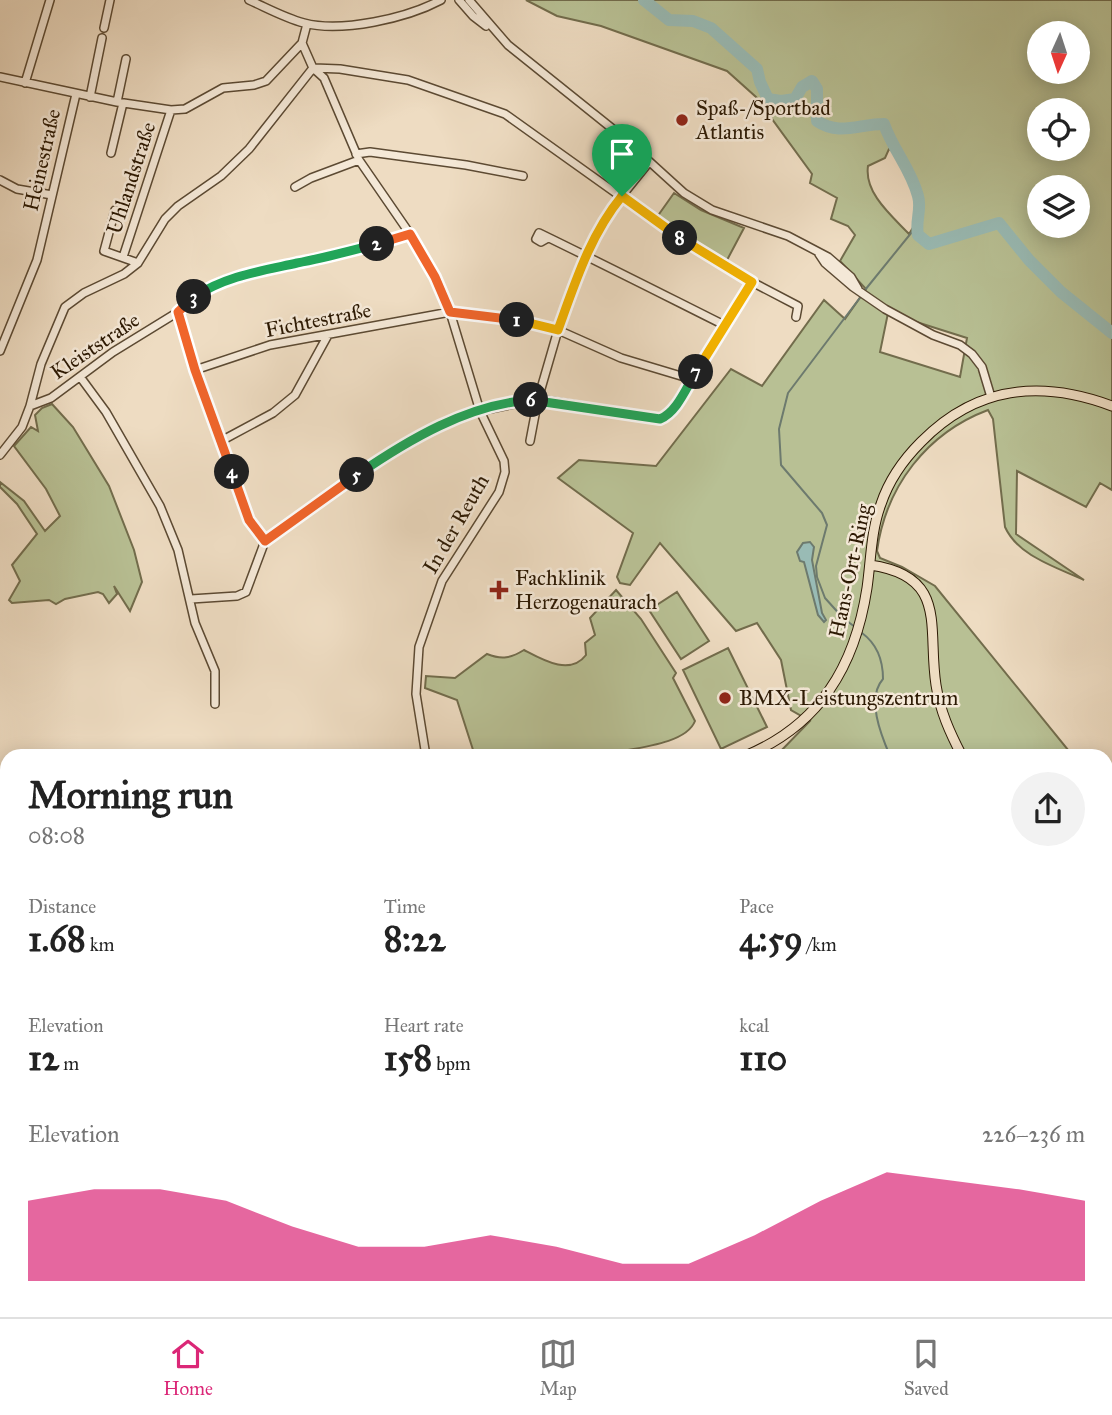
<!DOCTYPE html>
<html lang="en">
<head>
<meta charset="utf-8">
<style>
	:root { --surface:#fff; --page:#f2f2f2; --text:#222; --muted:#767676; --line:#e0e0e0; --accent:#db2777 }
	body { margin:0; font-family:"IM FELL Great Primer",serif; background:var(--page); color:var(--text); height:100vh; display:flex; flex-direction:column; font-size:26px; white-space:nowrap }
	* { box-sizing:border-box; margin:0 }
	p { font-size:23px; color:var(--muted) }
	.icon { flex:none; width:38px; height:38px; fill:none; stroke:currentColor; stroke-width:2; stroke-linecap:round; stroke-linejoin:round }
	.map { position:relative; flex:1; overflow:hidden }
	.side { position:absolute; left:0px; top:749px; width:1113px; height:569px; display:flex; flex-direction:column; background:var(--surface); border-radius:21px 21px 0 0; box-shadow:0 4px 18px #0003 }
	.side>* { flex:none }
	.needle { width:46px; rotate:183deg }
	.fabs { position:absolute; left:1027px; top:21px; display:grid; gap:14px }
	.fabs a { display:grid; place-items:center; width:63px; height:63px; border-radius:50%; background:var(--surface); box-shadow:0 4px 18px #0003; font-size:35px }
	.pin { position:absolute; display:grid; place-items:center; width:60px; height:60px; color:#fff; margin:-72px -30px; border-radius:50% 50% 50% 0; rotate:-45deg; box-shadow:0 0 7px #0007 }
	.pin .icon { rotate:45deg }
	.km { position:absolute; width:35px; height:35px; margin:-18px; border-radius:50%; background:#222; color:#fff; font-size:19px; line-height:35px; text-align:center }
	.round { display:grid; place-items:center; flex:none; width:74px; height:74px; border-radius:37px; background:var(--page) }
	.overview { display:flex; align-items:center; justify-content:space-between; height:119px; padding:0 28px }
	h1 { font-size:38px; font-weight:700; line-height:52px }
	.metrics { display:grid; grid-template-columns:repeat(3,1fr); gap:10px; height:119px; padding:7px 28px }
	.metrics div { display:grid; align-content:center }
	.metrics b { font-size:35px; font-weight:700 }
	.metrics small { font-size:19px; font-weight:400 }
	.metrics p { font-size:19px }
	.chart { height:196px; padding:14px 28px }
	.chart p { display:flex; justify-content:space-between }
	.chart svg { width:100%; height:126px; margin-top:7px; fill:var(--accent); opacity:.7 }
	.dock { display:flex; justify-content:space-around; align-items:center; height:98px; border-top:2px solid var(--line); background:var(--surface); font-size:19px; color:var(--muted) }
	.dock a { display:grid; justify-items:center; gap:4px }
	.dock .selected { color:var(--accent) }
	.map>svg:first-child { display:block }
	.green { fill:#b8c094; stroke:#726c4c; stroke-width:2; fill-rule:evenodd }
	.water { fill:#99bbb5; stroke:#6d7a6e; stroke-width:2 }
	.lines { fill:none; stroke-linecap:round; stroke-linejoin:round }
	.stream { stroke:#6d7a6e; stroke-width:2 }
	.river { stroke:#99bbb5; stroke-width:12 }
	.taxiway { stroke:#8d7a62; stroke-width:18 }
	.runway { stroke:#8d7a62; stroke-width:44 }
	.minor-casing { stroke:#5c4a33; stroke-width:10 }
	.major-casing { stroke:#2c1903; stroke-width:11 }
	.minor { stroke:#f4e8d7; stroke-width:7 }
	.major { stroke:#eedcc2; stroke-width:9 }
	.split-1-casing { stroke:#fff; stroke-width:14 }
	.split-2-casing { stroke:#fff; stroke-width:14 }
	.split-3-casing { stroke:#fff; stroke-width:14 }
	.split-4-casing { stroke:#fff; stroke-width:14 }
	.split-5-casing { stroke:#fff; stroke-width:14 }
	.split-6-casing { stroke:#fff; stroke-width:14 }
	.split-7-casing { stroke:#fff; stroke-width:14 }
	.split-8-casing { stroke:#fff; stroke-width:14 }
	.split-9-casing { stroke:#fff; stroke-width:14 }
	.split-1 { stroke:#f5b400; stroke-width:9 }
	.split-2 { stroke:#f0652b; stroke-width:9 }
	.split-3 { stroke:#22a559; stroke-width:9 }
	.split-4 { stroke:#f0652b; stroke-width:9 }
	.split-5 { stroke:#f0652b; stroke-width:9 }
	.split-6 { stroke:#22a559; stroke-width:9 }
	.split-7 { stroke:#22a559; stroke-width:9 }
	.split-8 { stroke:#f5b400; stroke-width:9 }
	.split-9 { stroke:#f5b400; stroke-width:9 }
	.poi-dot { fill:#8f2418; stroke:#f4e8d7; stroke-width:2.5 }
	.labels { text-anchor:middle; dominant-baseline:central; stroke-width:5; stroke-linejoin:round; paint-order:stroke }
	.poi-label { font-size:21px; fill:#2c1903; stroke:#f4e8d7; text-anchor:start }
	.street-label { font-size:21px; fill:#2c1903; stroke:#f4e8d7 }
</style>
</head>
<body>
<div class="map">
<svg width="1112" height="1317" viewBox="0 0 1112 1317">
	<rect width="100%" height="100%" fill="#eedcc2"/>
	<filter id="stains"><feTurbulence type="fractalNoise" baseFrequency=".00286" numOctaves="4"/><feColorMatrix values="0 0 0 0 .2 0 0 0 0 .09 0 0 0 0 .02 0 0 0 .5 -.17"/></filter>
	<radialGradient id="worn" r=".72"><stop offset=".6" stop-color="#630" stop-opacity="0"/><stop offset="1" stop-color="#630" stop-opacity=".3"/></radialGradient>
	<!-- green -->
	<path class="green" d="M526 0H1112V490L1100 483 1086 507 1017 471 1016 534 1084 580C1056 567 1018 556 1005 527L993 419 988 410C927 433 886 486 877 551L880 558 902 567 935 586 1073 756H776L810 721 791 710 781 660 757 623 736 631 660 543 630 585 620 583 617 577 633 533 558 478 579 460 656 466 731 369 762 386 824 300 845 319 866 289 840 261 855 235 848 226 831 219 837 198 810 183 812 174 756 97 727 71 601 26 557 16ZM1040 33H1078V72H1040ZM1040 110H1078V149H1040ZM889 149C903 154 921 193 919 208 918 218 914 227 909 234 892 216 864 193 868 166L885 158ZM1040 187H1078V226H1040ZM888 313 967 338 960 377 880 352Z
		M674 193 701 210 744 228 726 262 657 217Z
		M52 404 73 427 109 486 134 550 142 582 130 611 114 586 117 594 109 603 103 594 98 592 65 599 56 604 49 600 12 603 9 600 20 581 12 565 37 534 17 504 0 487V482L24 501 45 531 60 516 46 489 14 446 31 427 38 431 35 415 42 408Z
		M616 590 641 619 676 673 673 678 695 721C685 747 624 748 599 756H475L457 700 425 688 426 676 455 678 487 654C502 660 511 658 524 650 543 660 570 676 586 655L585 643 595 635 590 618Z
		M677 592 709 641 681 659 649 610Z
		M728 648 767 727 721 749 683 670Z
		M1106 965 1112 984V1280L1106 1284Z
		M65 1311H143L153 1317H49Z"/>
	<!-- water -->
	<path class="water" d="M810 542 814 547 812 560 822 613 826 620 824 622 818 615 804 562 800 561 797 552 803 543Z"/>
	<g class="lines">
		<!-- stream -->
		<path class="stream" d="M865 290 916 227
			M855 627 843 618 825 598 817 577 816 566 827 525 822 513 781 465 779 429 788 393 862 295
			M862 633C877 644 883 660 883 679 866 698 881 735 890 756
			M0 939 7 935
			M1106 1089 1112 1094
			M1106 1136 1112 1117
			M1092 1311 1094 1317"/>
		<!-- river -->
		<path class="river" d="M644 0 669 20 693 21 711 28 757 69 760 82 768 99 781 101 795 99 802 87 812 81 817 89V121C839 136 859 124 884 124 893 150 911 169 918 196 922 209 915 221 918 235L929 244 999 223 1029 260 1061 292 1112 333"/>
		<!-- taxiway -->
		<path class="taxiway" d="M0 1108 7 1107"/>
		<!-- runway -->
		<path class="runway" d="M0 1159 7 1158"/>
		<!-- minor casing -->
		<g class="minor-casing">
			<path id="minor" d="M249 0C267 8 285 18 304 23 342 33 407 18 441 0
				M459 0 473 16 486 26
				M469 0 508 45 619 134 684 193 712 210 788 236 828 257 851 277 858 289
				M104 28 110 0
				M302 43 313 68 324 78 359 160 410 234 435 277 450 312 480 411 504 461 505 472 499 492 442 581 419 647 416 694 426 756
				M302 43 307 24
				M314 68 340 69 408 80 505 114 669 231 752 282 798 306 796 317
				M0 77 117 102 171 110 185 109 223 88 254 85 266 81 302 43
				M25 83 50 0
				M90 97 102 38
				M117 102 126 59
				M111 153 123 103
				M356 154 370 152 466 165 523 176
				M0 180 17 189 52 195
				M295 187 311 178 359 160
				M115 210 104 251 138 263
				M548 238 541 242 536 239 539 233C601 263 662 294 724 325
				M819 254 825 263 853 287 885 309 933 335 960 345 972 354 982 367 991 397
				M123 257 171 110
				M178 312 195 370 249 519 265 541
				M0 351 37 260 76 94
				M195 370 270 345 450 312 490 316 558 330 621 358 691 379
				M81 378 106 412 160 506 178 550 195 623 215 671V704
				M30 406 51 398 113 352 178 312 188 301 222 281 244 274 338 255 410 234
				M221 441 273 413 295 395 328 335
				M530 441 538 399 558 330 585 256 608 213 649 162
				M0 455 22 427 30 406 41 364 65 307 84 293 124 274 138 263 165 219 178 206 221 176 249 149 313 68
				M191 599 237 596 246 592 265 541 366 469 425 434 457 419 480 411 538 399 660 419 668 416 752 282
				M1087 1311 1089 1317"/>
		</g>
		<!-- major casing -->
		<g class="major-casing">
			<path id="major" d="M870 565C949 576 927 628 936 685 940 711 950 733 962 756
				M745 756C820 725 855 666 867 588 871 560 871 530 881 504 889 480 904 459 921 442 976 386 1040 379 1112 406
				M1106 970 1112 984
				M0 1017 7 1019"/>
		</g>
		<!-- minor -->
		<use href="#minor" class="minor"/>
		<!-- major -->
		<use href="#major" class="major"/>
	</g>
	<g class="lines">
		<!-- split-1 casing -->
		<g class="split-1-casing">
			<path id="split-1" d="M517 320 558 330C575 283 590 235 622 196"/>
		</g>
		<!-- split-2 casing -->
		<g class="split-2-casing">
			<path id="split-2" d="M377 244 410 234 435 277 450 312 517 320"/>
		</g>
		<!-- split-3 casing -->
		<g class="split-3-casing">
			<path id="split-3" d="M194 297C226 276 261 271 297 263 324 258 350 251 377 244"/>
		</g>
		<!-- split-4 casing -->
		<g class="split-4-casing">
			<path id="split-4" d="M194 297 178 312 195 370 232 472"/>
		</g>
		<!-- split-5 casing -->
		<g class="split-5-casing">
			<path id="split-5" d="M232 472 249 520 265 541 357 475"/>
		</g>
		<!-- split-6 casing -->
		<g class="split-6-casing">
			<path id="split-6" d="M357 475C408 440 468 404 531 400"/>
		</g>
		<!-- split-7 casing -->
		<g class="split-7-casing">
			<path id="split-7" d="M531 400 660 419C677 412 686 388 696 372"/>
		</g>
		<!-- split-8 casing -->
		<g class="split-8-casing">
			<path id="split-8" d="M680 238 752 282 696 372"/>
		</g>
		<!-- split-9 casing -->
		<g class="split-9-casing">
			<path id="split-9" d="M622 196 680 238"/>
		</g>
		<!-- split-1 -->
		<use href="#split-1" class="split-1"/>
		<!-- split-2 -->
		<use href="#split-2" class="split-2"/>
		<!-- split-3 -->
		<use href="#split-3" class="split-3"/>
		<!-- split-4 -->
		<use href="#split-4" class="split-4"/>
		<!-- split-5 -->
		<use href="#split-5" class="split-5"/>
		<!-- split-6 -->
		<use href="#split-6" class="split-6"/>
		<!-- split-7 -->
		<use href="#split-7" class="split-7"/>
		<!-- split-8 -->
		<use href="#split-8" class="split-8"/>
		<!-- split-9 -->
		<use href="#split-9" class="split-9"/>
	</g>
	<!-- markers -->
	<g class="poi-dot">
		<circle cx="682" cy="120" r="7"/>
		<path d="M495.5 579.5h7v7h7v7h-7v7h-7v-7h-7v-7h7z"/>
		<circle cx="725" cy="698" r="7"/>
	</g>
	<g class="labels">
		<!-- poi labels -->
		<g class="poi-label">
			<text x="696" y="108">Spaß-/Sportbad<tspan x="696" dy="24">Atlantis</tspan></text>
			<text x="515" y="578">Fachklinik<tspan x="515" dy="24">Herzogenaurach</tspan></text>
			<text x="739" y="698">BMX-Leistungszentrum</text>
		</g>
		<!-- street labels -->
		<g class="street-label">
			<text transform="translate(42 160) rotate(-77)">Heinestraße</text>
			<text transform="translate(131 178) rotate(-72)">Uhlandstraße</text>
			<text transform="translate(318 320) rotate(-11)">Fichtestraße</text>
			<text transform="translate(95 346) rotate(-34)">Kleiststraße</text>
			<text transform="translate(456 524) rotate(-60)">In der Reuth</text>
			<text transform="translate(850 571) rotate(-78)">Hans-Ort-Ring</text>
		</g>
	</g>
	<rect width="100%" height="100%" filter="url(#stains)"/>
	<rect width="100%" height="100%" fill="url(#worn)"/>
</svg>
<div class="fabs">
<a><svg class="needle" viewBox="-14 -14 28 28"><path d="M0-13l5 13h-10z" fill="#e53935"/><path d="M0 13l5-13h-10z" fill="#767676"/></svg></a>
<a><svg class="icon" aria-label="locate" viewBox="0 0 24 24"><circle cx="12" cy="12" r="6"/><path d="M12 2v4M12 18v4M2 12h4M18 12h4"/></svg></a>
<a><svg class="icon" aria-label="layers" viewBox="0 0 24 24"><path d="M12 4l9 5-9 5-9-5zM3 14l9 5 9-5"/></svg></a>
</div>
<div class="pin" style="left:622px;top:196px;background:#1e9e55"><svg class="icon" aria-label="arrive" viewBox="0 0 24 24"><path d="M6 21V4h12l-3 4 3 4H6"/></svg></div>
<b class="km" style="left:517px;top:320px">1</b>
<b class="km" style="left:377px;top:244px">2</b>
<b class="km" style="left:194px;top:297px">3</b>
<b class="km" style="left:232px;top:472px">4</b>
<b class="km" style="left:357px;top:475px">5</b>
<b class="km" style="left:531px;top:400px">6</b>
<b class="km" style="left:696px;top:372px">7</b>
<b class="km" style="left:680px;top:238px">8</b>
<section class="side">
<div class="overview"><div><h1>Morning run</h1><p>08:08</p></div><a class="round"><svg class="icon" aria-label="share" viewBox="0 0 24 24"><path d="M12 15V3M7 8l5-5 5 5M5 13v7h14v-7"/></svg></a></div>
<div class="metrics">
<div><p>Distance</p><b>1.68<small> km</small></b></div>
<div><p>Time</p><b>8:22</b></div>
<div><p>Pace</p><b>4:59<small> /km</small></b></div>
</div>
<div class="metrics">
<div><p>Elevation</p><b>12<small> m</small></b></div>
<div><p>Heart rate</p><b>158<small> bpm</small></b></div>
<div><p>kcal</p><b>110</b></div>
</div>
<div class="chart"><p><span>Elevation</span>226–236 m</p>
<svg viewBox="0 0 160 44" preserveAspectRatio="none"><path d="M0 44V16L10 12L20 12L30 16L40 25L50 32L60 32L70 28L80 32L90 38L100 38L110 28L120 16L130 6L140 9L150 12L160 16V44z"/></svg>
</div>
</section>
</div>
<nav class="dock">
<a class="selected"><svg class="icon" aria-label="home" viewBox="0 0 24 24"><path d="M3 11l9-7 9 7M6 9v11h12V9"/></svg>Home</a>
<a><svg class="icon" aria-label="map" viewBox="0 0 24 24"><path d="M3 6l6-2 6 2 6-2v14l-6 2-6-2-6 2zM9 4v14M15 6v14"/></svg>Map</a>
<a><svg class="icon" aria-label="saved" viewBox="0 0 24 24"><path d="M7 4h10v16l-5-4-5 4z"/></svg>Saved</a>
</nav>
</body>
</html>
